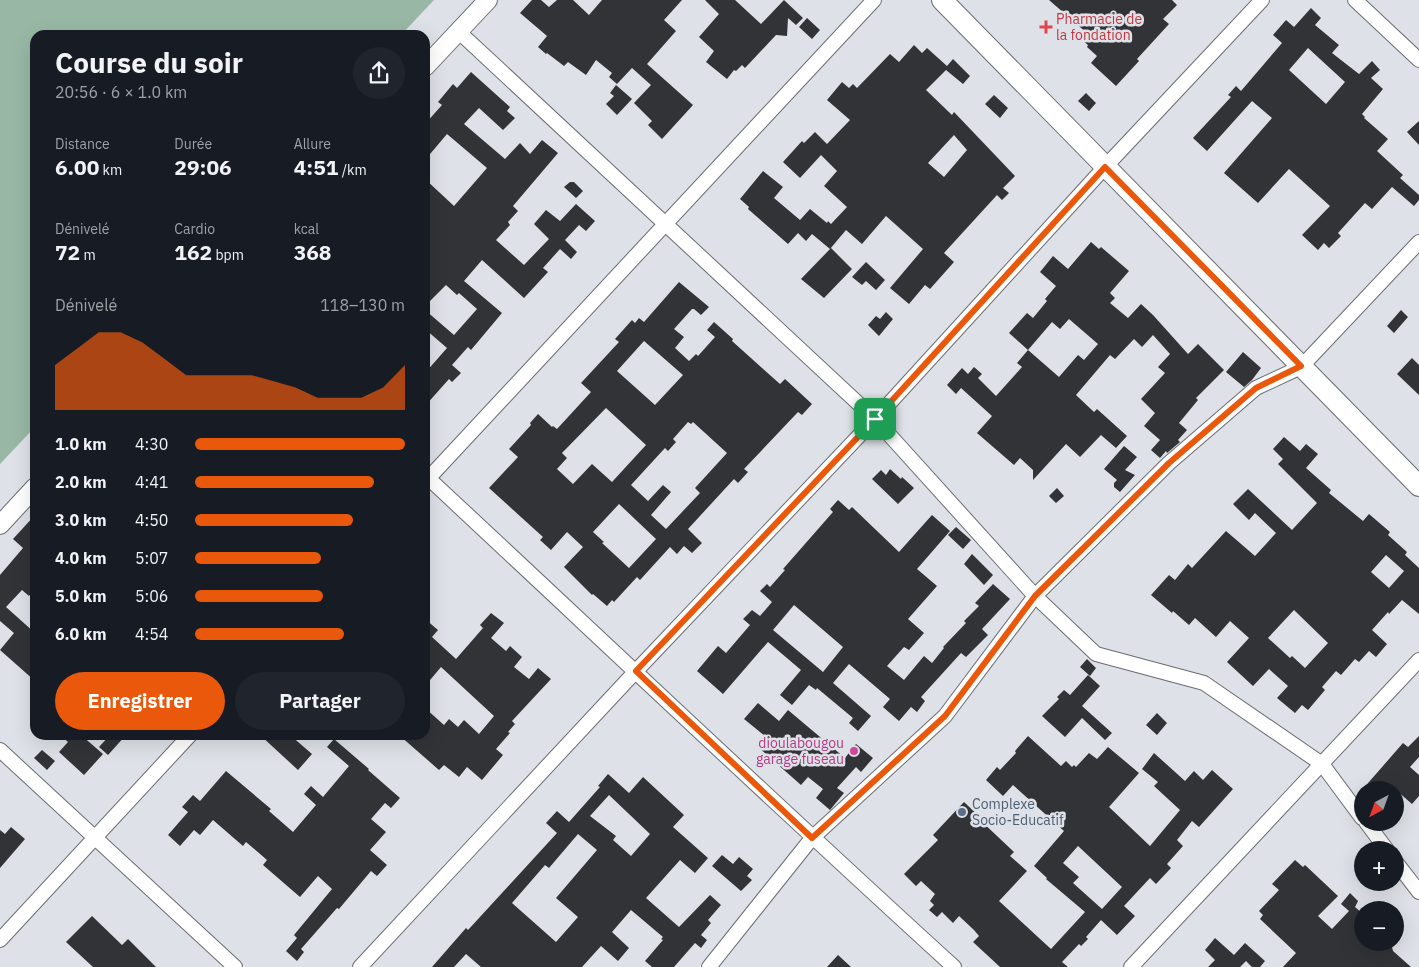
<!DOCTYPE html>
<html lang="fr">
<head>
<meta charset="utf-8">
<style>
	:root { --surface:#171b24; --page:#20242c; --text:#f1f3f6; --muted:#9ea1a6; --accent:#ea580c }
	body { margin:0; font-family:"IBM Plex Sans",sans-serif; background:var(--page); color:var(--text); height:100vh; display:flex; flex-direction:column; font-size:19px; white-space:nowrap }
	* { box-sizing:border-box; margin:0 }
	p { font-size:16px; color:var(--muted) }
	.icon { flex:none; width:28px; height:28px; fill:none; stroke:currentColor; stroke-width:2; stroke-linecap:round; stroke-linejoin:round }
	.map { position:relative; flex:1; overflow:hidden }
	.panel { position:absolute; left:30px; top:30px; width:400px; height:710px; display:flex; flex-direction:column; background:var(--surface); border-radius:15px; box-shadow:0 5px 20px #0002 }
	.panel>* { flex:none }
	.needle { width:32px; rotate:221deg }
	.buttons { position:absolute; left:1354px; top:781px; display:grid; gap:10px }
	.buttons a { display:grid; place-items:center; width:50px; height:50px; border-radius:50%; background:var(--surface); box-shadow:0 5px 20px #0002; font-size:25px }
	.pin { position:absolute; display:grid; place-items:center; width:42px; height:42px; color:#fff; margin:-21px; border-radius:10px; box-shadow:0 2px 8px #0006 }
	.round { display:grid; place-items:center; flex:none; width:52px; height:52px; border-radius:26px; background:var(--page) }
	.summary { display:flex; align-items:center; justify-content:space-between; height:85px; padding:0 25px }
	h1 { font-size:28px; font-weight:700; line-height:38px }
	.metrics { display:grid; grid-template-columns:repeat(3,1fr); gap:8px; height:85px; padding:5px 25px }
	.metrics div { display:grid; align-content:center }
	.metrics b { font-size:21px; font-weight:700 }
	.metrics small { font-size:14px; font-weight:400 }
	.metrics p { font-size:14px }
	.chart { height:140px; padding:10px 25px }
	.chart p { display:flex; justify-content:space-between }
	.chart svg { width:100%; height:90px; margin-top:5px; fill:var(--accent); opacity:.7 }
	.primary-button { display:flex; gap:10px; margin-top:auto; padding:10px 25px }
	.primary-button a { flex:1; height:58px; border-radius:30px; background:var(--accent); color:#fff; font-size:20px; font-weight:700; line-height:58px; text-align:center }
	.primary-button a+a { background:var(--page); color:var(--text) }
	ul { padding:0 25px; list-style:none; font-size:16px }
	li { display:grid; grid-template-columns:80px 60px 1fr; align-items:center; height:38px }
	li i { height:12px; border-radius:6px; background:var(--accent) }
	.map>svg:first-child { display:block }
	.green { fill:#98b8a5 }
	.building { fill:#313337; fill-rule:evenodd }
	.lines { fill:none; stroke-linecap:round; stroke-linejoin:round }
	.minor-casing { stroke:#6b6d72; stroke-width:16 }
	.tertiary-casing { stroke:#6b6d72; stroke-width:20 }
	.secondary-casing { stroke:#6b6d72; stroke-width:22 }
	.minor { stroke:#fff; stroke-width:14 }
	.tertiary { stroke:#fff; stroke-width:18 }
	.secondary { stroke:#fff; stroke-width:20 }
	.route-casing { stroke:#fff; stroke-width:10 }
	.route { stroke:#ea580c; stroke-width:6 }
	.health-dot { fill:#e0444e; stroke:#dee1e7; stroke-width:2 }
	.hotel-dot { fill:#d1479c; stroke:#dee1e7; stroke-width:2 }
	.service-dot { fill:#5c6f8a; stroke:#dee1e7; stroke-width:2 }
	.labels { text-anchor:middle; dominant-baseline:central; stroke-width:5; stroke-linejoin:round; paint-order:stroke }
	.health-label { font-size:14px; fill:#be3a42; stroke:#dee1e7; text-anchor:start }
	.hotel-label { font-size:14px; fill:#b23c85; stroke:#dee1e7; text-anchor:end }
	.service-label { font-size:14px; fill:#4e5e75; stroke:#dee1e7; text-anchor:start }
</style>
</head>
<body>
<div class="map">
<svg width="1419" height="967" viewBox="0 0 1419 967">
	<rect width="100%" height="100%" fill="#dee1e7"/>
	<!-- green -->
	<path class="green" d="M0 0H434L401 35H35V427L0 464Z"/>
	<!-- building -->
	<path class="building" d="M532 0H541L549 7 557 0H573L589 15 602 0H682L664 20 676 31 647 64 693 105 662 139 648 125 652 121 634 103 651 85 632 68 617 84 609 77 612 73 596 60 586 75 568 62 564 66 547 53 546 54 538 47 547 36 520 13Z
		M705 0H735L761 24 784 0 803 18 796 25 788 18 787 36 776 35 745 68 742 65 736 71 734 70 727 79 706 62 714 51 699 37 719 14Z
		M1049 0H1172L1177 5 1163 19 1169 24 1137 59 1139 61 1116 86 1091 63 1097 56 1087 47 1088 45 1082 40 1088 34Z
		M1311 8 1321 18 1315 25 1339 45 1332 53 1359 74 1372 61 1380 70 1371 78 1383 89 1362 114 1365 117 1364 118 1388 139 1377 151 1403 175 1400 178 1419 195V200L1414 206 1392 187 1372 209 1365 203 1338 233 1341 236 1329 248 1324 243 1318 250 1302 235 1330 206 1289 169 1258 203 1224 173 1272 118 1252 101 1207 151 1193 138 1231 97 1228 95 1236 86 1241 91 1282 43 1273 35 1286 20 1294 27ZM1308 48 1345 82 1326 104 1289 70Z
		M807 18 820 30 812 39 799 27Z
		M914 45 922 53 927 48 947 66 953 59 970 76 963 84 946 70 926 90 952 115 954 112 1015 176 1003 188 1009 193 1002 200 997 195 944 253 954 262 930 289 925 285 909 304 890 288 923 249 886 216 862 244 846 230 830 249 812 234 806 241 798 233 788 244 748 209 749 207 740 199 763 171 783 187 774 198 800 220 810 209 827 223 828 221 831 224 847 207 824 186 837 171 821 155 800 178 783 162 802 141 804 143 815 132 827 144 850 120 827 100 842 82 849 88 853 84 857 88 890 54 899 62ZM954 135 967 150 944 177 928 163Z
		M471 72 510 107 507 111 515 118 503 130 479 108 464 124 505 159 520 143 530 154 542 140 558 153 513 206 518 211 508 222 510 225 496 240 524 265 549 239 534 224 546 210 560 221 576 204 595 221 586 231 579 225 565 240 577 252 571 259 560 249 543 268 548 272 524 298 482 260 464 281 502 313 471 350 468 347 452 365 461 373 452 382 449 379 425 406V373L447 348 425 329V310L454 335 477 309 459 293 457 295 446 285 425 306V179L454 206 487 168 447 134 425 160V124L442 105 438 102 453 84 457 88Z
		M616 85 632 99 617 115 606 104 614 96 610 93Z
		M1086 93 1096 103 1089 111 1078 101Z
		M994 95 1008 108 1000 118 985 104Z
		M1419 121V145L1407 132Z
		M570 182H574L583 191 576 198 564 187Z
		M1091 242 1099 249 1101 247 1129 271 1110 293 1115 298 1110 303 1128 318 1141 304 1153 315 1188 354 1198 344 1224 370 1196 398 1198 400 1179 423 1187 430 1178 440 1180 442 1167 453 1166 451 1160 458 1151 450 1160 440 1144 426 1155 413 1141 399 1165 373 1158 367 1170 354 1153 335 1142 347 1134 339 1115 359 1110 355 1076 395 1094 412 1097 409 1127 436 1116 448 1101 435 1080 457 1066 444 1033 480V470L1020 458 1014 465 977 433 992 416 961 388 956 394 947 385 962 368 968 374 974 367 982 374 978 378 996 396 1022 367 1017 363 1028 350 1059 377 1078 355 1084 360 1098 344 1069 319 1060 329 1052 322 1028 350 1009 333 1027 313 1033 318 1047 301 1045 299 1056 286 1040 272 1053 256 1068 269Z
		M831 248 852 269 824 298 801 279Z
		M866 262 885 280 876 290 866 281 862 285 852 277Z
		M679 282 709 307 701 315 694 309H692L674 329 684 337 675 348 689 361 696 354 698 356 715 337 707 330 714 322 733 339 732 341 780 384 785 379 812 404 802 415 798 412 744 469 748 472 738 483 734 479 688 529 702 543 692 553 684 546 677 554 670 547 640 580 637 577 614 602 612 600 607 606 593 594 592 595 564 567 583 547 567 532 551 550 540 540 543 537 489 488 518 457 509 449 531 425 530 423 538 414 552 427 553 426 557 429 591 392 581 383 619 342 615 339 632 320 635 323 639 318 644 322ZM644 341 683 375 655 405 617 371ZM606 408 646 445 612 482 592 464 573 484 557 469 567 458 562 453ZM688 422 691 424 693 422 727 453 695 488 700 493 666 529 651 515 671 492 663 485 648 501 631 485 665 448 668 451 676 442 673 439ZM619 504 656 539 629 568 602 543 604 542 593 532Z
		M1401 310 1408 317 1394 333 1387 326Z
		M886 312 893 319 879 336 868 325 876 316 880 319Z
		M1243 352 1261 368 1252 380 1244 387 1226 372Z
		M1412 358 1419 365V395L1397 374Z
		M1284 437 1300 451 1306 444 1318 454 1306 468 1331 490 1329 493 1363 521 1369 514 1390 532 1388 535 1407 552 1405 555 1419 568V614L1402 600 1389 614 1388 612 1372 630 1387 644 1376 657 1369 651 1359 662 1355 659 1341 675 1336 671 1322 687 1325 690 1308 710 1302 705 1295 713 1277 698 1288 686 1269 669 1253 686 1227 662 1249 638 1230 621 1216 637 1195 618 1189 625 1173 611 1172 613 1151 595 1169 575 1175 580 1188 564 1192 568 1226 531 1255 556 1276 533 1255 513 1249 520 1233 504 1248 489 1292 530 1317 503 1278 464 1283 459 1273 449ZM1386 555 1404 571 1389 588 1371 572ZM1294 610 1328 643 1305 668 1292 656 1290 658 1268 638Z
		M1124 446 1137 457 1125 470 1135 475 1120 492 1114 487V483L1117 480 1104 469Z
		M890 469 901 479 902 477 914 488 898 504 872 479 881 470 886 475Z
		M1057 488 1064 496 1056 503 1049 496Z
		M838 500 849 510 852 507 899 552 932 515 950 531 917 569 937 586 908 619 924 633 909 650 904 647 887 666 904 680 924 656 932 663 944 648 943 647 966 623 964 621 979 606 975 603 993 584 1010 599 982 629 988 635 966 657 961 653 921 697 925 701 917 712 911 707 899 721 883 707 890 699 849 664 833 683 871 716 858 731 849 723 853 718 817 688 816 690 809 685 792 705 780 695 801 670 768 642 723 694 697 671 718 646 726 653 750 625 743 619 752 610 760 616 772 602 760 591 767 584 770 587 785 570 783 569 833 512 830 509ZM794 605 843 647 823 672 773 630Z
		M35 515V588L29 596 22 590 6 607 35 633V681L0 650 14 633 0 621V575L23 548 13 539Z
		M956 527 971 540 963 549 948 535Z
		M972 554 993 575 984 585 964 564Z
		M491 613 504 623 491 638 506 651 510 646 522 657 514 667 529 679 538 668 551 679 512 721 515 724 508 732 510 733 496 749 503 755 482 780 467 767 459 777 444 765 439 770 399 735H425V708L444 725 449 719 458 727 464 720 479 734 494 716 441 667 425 686V619L438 630 432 637 456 659 483 628 480 625Z
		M1087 659 1096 668 1090 676 1080 667Z
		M1088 675 1100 686 1082 706 1112 733 1105 740 1082 718 1065 737 1042 716 1059 699 1057 697 1064 690 1070 695Z
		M758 703 779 721 788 710 845 758 856 744 873 758 861 772 856 767 837 788 844 793 830 810 816 798 823 789 808 777 801 785 758 747 766 737 744 719Z
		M1157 713 1167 723 1157 735 1146 725Z
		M60 735H81L103 754 84 775 59 752 68 742Z
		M110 735H126L108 755 99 747Z
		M260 735H290L312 754 298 770Z
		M1028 736 1061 766 1066 761 1072 767 1074 765 1076 767 1089 753 1097 759 1108 747 1139 773 1109 807 1150 846 1180 810 1154 786 1158 782 1142 769 1154 753 1185 781 1194 771 1203 780 1212 770 1233 789 1199 827 1192 821 1177 840 1183 846 1167 864 1171 868 1156 884 1150 878 1124 906 1135 916 1117 935 1101 920 1086 937 1088 939 1081 946 1079 944 1062 962 1068 967H1000L973 942 979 936 974 930 959 916 953 923 942 912 937 917 929 910 934 905 930 901 935 894 921 881 916 886 904 874 938 840 933 835 964 802 980 817 979 819 1014 852 1010 856 1027 871 999 901 1039 938 1051 949 1085 912 1046 879 1047 878 1034 866 1064 831 1013 785 1003 796 986 780 997 767 1000 770 1016 753 1015 751ZM1078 846 1122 887 1102 909 1073 883 1079 877 1063 863Z
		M1419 736V757L1410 767 1419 775V796L1412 804 1396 790H1362L1403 743 1408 747Z
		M334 739 369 769 368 770 400 798 391 808 385 803 371 819 386 832 370 850 387 865 377 876 371 871 339 909 337 908 301 949 304 952 297 961 286 951 297 938 294 935 332 889 318 876 300 897 263 865 267 860 246 842 243 846 213 820 200 835 194 830 180 846 168 835 188 812 182 807 193 795 200 801 226 771 271 809 269 811 293 832 316 805 304 794 311 786 323 797 349 766 327 747Z
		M42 750 55 761 47 770 34 758Z
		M608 774 629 793 643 777 684 815 673 827 708 858 695 873 680 860 646 898 679 927 710 895 721 905 708 920 711 923 701 935 707 940 701 948 695 943 674 967H652L645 961 663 940 661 939 663 937 631 910 612 932 629 948 618 961 601 946 582 967H481L466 954 454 967H432L466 928 468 930 557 833 546 823 557 811 569 822 600 787 598 786ZM609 795 650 834 631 856 613 840 616 836 590 816ZM578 834 597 850 556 898 578 917 556 942 512 903 545 865 549 868Z
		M11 827 25 839 0 868V830L5 834Z
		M722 855 733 864 739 857 753 869 747 876 752 880 741 891 712 866Z
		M1295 860 1303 867 1305 865 1338 896 1318 916 1332 929 1349 911 1341 904 1350 893 1358 901 1355 907 1362 913V942H1396L1392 947 1393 951 1411 967H1283L1296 953 1260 919 1263 915 1259 911 1279 890 1272 884Z
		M92 916 122 945 128 939 156 967H93L66 942Z
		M1215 938 1234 955 1245 943 1265 961 1260 967H1252L1246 961 1240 967H1208L1215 960 1205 950Z
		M838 955 851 967H827Z"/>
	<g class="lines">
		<!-- minor casing -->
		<g class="minor-casing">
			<path id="minor" d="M1355 0 1419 60
				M458 31 875 419 1035 596 1096 654 1204 683 1322 764 1362 818
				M425 475C601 639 776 805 954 967
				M425 482 874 0
				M0 750 235 967
				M1366 822 1387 850
				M1395 861 1419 892
				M0 940 190 735
				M360 967 636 671 875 419 1105 167 1262 0
				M709 967 812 838 945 716 1035 596 1169 463 1256 388 1301 367 1419 242
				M1131 967 1419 660"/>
		</g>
		<!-- tertiary casing -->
		<g class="tertiary-casing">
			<path id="tertiary" d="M425 67 488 0
				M0 525 35 487"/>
		</g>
		<!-- secondary casing -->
		<g class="secondary-casing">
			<path id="secondary" d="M942 0 1419 486"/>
		</g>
		<!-- minor -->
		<use href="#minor" class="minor"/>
		<!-- tertiary -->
		<use href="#tertiary" class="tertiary"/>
		<!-- secondary -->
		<use href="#secondary" class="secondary"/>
	</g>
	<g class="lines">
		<!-- route casing -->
		<g class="route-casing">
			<path id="route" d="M1105 167 1301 366 1256 388 1169 463 1035 596 945 716 812 838 636 671 875 419Z"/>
		</g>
		<!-- route -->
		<use href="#route" class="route"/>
	</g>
	<!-- markers -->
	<path class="health-dot" d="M1043.5 19.5h5v5h5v5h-5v5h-5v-5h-5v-5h5z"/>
	<circle class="hotel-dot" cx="854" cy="751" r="5"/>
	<circle class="service-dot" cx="962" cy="812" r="5"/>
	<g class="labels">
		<!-- health labels -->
		<g class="health-label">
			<text x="1056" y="19">Pharmacie de<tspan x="1056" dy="16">la fondation</tspan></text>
		</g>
		<!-- hotel labels -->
		<g class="hotel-label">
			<text x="844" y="743">dioulabougou<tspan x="844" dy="16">garage fuseau</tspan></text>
		</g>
		<!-- service labels -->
		<g class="service-label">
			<text x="972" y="804">Complexe<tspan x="972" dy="16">Socio-Educatif</tspan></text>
		</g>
	</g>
</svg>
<div class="buttons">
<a><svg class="needle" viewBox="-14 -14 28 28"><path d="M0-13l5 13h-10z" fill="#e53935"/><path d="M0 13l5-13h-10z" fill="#9ea1a6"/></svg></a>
<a>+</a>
<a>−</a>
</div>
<div class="pin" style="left:875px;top:419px;background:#1e9e55"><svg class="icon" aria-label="arrive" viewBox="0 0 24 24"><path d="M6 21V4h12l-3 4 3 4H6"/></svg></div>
<section class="panel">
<div class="summary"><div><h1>Course du soir</h1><p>20:56 · 6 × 1.0 km</p></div><a class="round"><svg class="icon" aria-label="share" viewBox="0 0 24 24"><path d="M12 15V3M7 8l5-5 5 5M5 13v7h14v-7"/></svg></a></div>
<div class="metrics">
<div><p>Distance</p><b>6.00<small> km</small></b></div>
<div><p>Durée</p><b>29:06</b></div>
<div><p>Allure</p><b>4:51<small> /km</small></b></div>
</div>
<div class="metrics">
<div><p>Dénivelé</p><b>72<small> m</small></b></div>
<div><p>Cardio</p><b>162<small> bpm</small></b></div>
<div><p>kcal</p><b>368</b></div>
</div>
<div class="chart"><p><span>Dénivelé</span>118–130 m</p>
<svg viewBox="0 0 160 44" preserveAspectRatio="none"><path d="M0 44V22L10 14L20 6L30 6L40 11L50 19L60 27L70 27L80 27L90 27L100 30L110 33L120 38L130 38L140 38L150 33L160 22V44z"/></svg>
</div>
<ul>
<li><b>1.0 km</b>4:30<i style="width:100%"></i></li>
<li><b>2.0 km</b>4:41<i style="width:85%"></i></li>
<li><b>3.0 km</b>4:50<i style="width:75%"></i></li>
<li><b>4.0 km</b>5:07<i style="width:60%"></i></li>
<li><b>5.0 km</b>5:06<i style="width:61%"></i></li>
<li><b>6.0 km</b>4:54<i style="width:71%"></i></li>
</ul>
<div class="primary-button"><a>Enregistrer</a><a>Partager</a></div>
</section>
</div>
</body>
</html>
